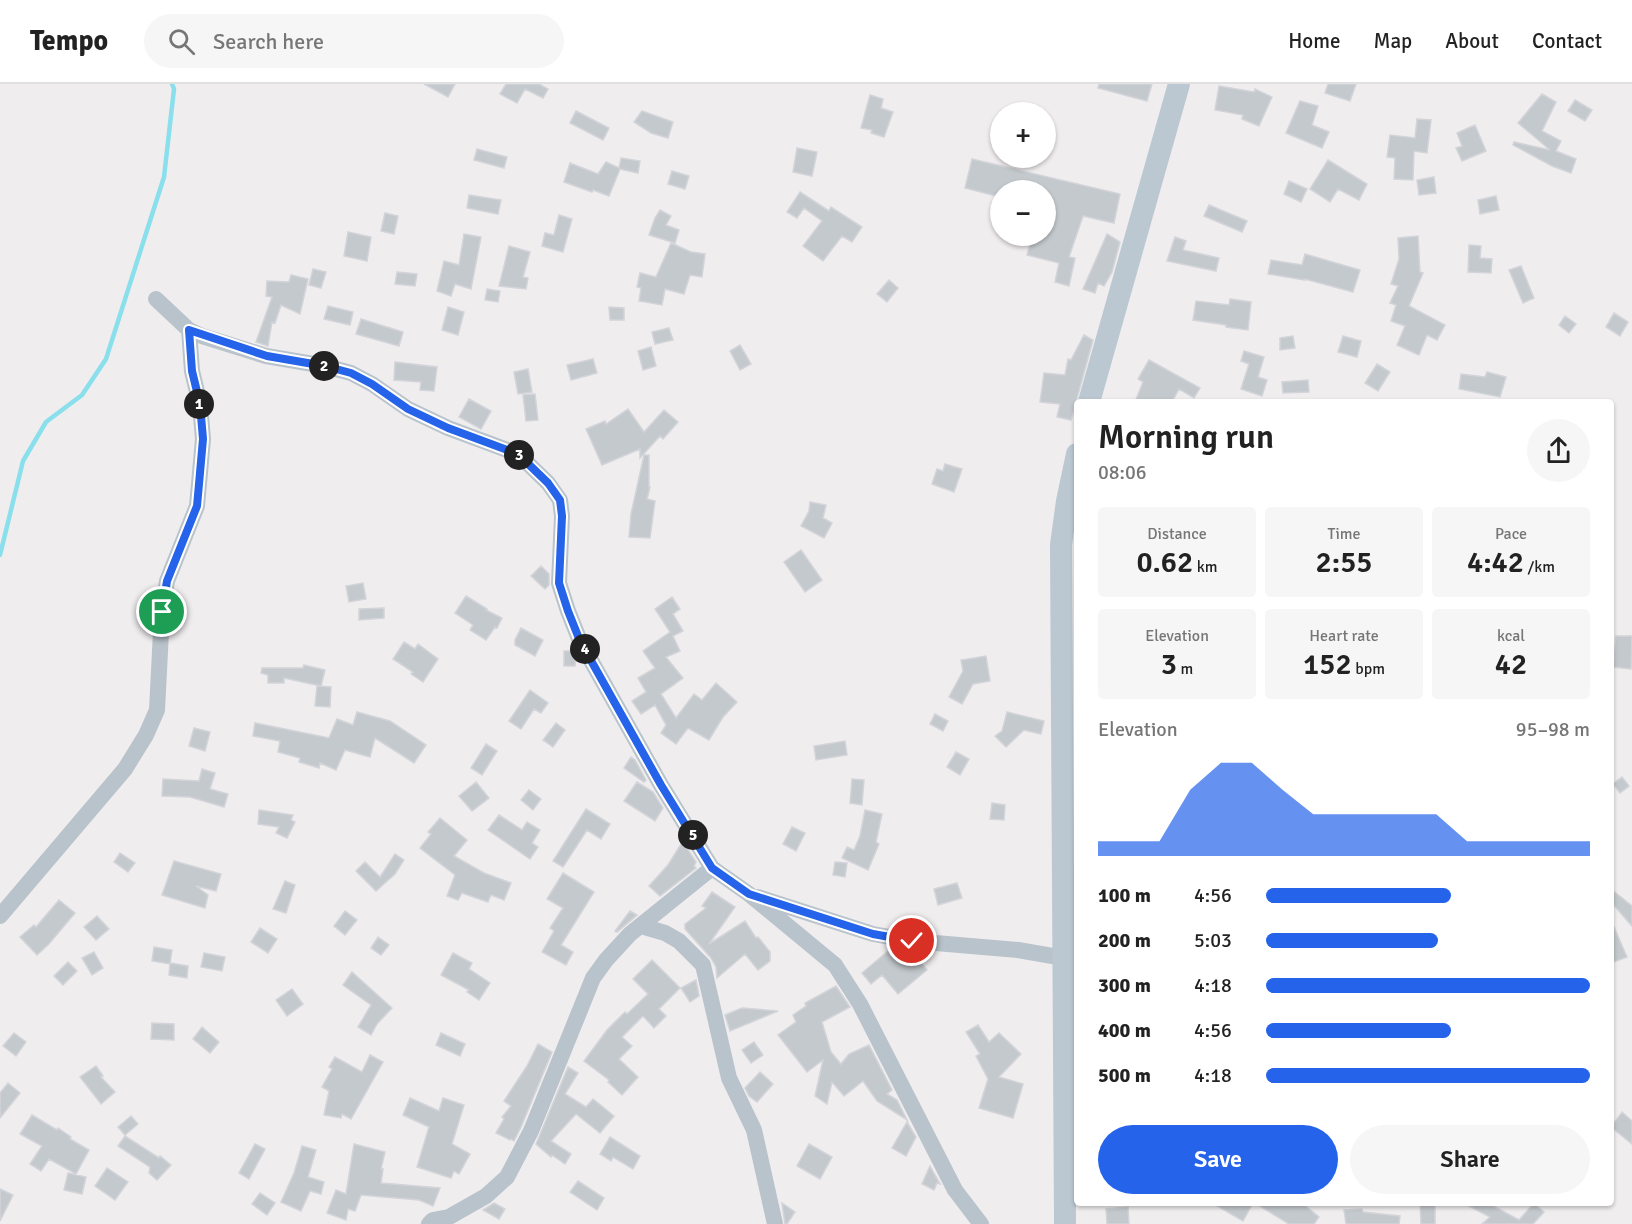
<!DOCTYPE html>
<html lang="en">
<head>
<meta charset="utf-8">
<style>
	:root { --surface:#fff; --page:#f6f6f6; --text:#222; --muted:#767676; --line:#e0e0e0; --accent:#2563eb }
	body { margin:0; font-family:Signika,sans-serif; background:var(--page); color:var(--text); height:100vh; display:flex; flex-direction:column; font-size:22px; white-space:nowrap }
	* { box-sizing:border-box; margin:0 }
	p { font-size:20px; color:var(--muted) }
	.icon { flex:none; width:33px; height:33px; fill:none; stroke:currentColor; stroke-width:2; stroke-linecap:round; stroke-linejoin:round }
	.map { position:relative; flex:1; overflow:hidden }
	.details { position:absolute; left:1074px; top:315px; width:540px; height:807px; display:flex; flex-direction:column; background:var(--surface); border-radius:6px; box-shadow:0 2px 4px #0004 }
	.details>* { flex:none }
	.tools { position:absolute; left:990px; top:18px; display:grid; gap:12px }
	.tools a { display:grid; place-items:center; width:66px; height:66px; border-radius:50%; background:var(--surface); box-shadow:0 2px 4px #0004; font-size:30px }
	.pin { position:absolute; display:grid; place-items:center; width:51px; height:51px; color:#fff; margin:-26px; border:3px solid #fff; border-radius:50%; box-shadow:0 2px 6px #0007 }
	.km { position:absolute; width:30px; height:30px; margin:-15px; border-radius:50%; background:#222; color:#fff; font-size:16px; line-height:30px; text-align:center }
	.round { display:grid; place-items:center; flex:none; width:63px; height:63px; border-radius:32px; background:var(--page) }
	.overview { display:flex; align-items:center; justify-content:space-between; height:102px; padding:0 24px }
	h1 { font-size:33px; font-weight:600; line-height:45px }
	.metrics { display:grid; grid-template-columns:repeat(3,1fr); gap:9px; height:102px; padding:6px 24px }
	.metrics div { display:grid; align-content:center; border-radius:6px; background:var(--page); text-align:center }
	.metrics b { font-size:30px; font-weight:600 }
	.metrics small { font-size:16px; font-weight:400 }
	.metrics p { font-size:16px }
	.chart { height:168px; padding:12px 24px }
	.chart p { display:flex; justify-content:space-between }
	.chart svg { width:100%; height:108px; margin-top:6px; fill:var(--accent); opacity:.7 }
	.action { display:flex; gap:12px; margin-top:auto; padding:12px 24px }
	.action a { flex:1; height:69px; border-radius:36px; background:var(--accent); color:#fff; font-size:24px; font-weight:600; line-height:69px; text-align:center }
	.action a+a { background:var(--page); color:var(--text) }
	ul { padding:0 24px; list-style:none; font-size:20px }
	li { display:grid; grid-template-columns:96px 72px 1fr; align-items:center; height:45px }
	li i { height:15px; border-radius:8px; background:var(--accent) }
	header { display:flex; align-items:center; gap:36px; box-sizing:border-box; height:84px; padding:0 30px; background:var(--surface); border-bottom:2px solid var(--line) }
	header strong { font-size:28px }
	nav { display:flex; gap:33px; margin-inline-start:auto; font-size:21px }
	.search { width:420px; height:54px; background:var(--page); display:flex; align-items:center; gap:15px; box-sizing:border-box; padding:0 21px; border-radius:33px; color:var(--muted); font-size:22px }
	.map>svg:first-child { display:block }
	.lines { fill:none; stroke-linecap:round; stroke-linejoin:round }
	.stream { stroke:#89dfeb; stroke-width:4.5 }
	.building { fill:#c4c9cd; stroke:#d2d4d9; stroke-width:1.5 }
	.minor { stroke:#b9c3cb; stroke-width:16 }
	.secondary { stroke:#bbc8d2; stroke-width:22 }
	.route-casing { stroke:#fff; stroke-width:12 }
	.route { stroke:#2563eb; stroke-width:8 }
</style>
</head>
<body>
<header>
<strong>Tempo</strong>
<div class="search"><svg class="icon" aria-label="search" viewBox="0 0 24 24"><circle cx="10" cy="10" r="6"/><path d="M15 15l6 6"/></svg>Search here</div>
<nav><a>Home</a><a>Map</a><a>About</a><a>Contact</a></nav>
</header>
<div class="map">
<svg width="1632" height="1140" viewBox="0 0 1632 1140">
	<rect width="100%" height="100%" fill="#f0edee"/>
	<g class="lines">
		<!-- stream -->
		<path class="stream" d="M0 471 23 377 46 338 82 311 106 275 164 93 174 5 172 0"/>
	</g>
	<!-- building -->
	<path class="building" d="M424 0H455L448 13Z
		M506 0H539L548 5 543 14 525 5 517 19 500 10Z
		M1099 0H1152L1147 17 1098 4Z
		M1328 0H1356L1350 17 1325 9Z
		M1219 2 1254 8 1255 5 1272 13 1259 42 1242 35 1243 31 1215 26Z
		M1542 10 1556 18 1542 47 1561 57 1556 67 1576 75 1571 89 1552 82 1513 61 1514 58 1550 66 1518 39Z
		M870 11 883 15 881 24 893 28 884 53 871 49 872 46 861 44Z
		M1575 16 1592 26 1585 37 1568 27Z
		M1300 17 1318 22 1312 41 1329 48 1322 64 1286 49Z
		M576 27 609 44 603 56 570 39Z
		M642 27 673 38 668 54 651 49 634 38Z
		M1417 35 1431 36 1427 69 1414 67 1413 96 1394 95 1395 74 1387 73 1390 51 1415 54Z
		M1475 41 1486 67 1462 77 1456 64 1462 62 1457 49Z
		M797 64 817 68 812 92 793 88Z
		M477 65 507 73 504 84 474 76Z
		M621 74 640 77 638 89 620 85 609 112 593 106 592 108 564 98 570 79 598 90 606 78 619 84Z
		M972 75 1120 110 1114 139 1083 132 1069 173 1075 174 1069 202 1055 198 1059 179 1027 171 1032 152H1046V106H1000V113L965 104Z
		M1328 76 1367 100 1359 116 1338 105 1330 118 1310 105Z
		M672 87 689 92 685 105 668 100Z
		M1434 93 1436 109 1419 111 1417 96Z
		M1289 97 1307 105 1301 118 1284 110Z
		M800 108 829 127 831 123 862 143 852 158 842 152 823 177 803 162 822 137 804 124 797 134 787 128Z
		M469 111 501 116 498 130 467 124Z
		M1496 112 1499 126 1480 130 1478 116Z
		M1209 121 1247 137 1242 148 1204 132Z
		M660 126 671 132 666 141 679 146 675 159 649 151 655 134Z
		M385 129 398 132 394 150 381 147Z
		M559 131 572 135 563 168 542 162 545 149 554 151Z
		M348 148 371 153 367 177 344 172Z
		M464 150 481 153 471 205 455 200 451 212 437 207 444 177 459 181Z
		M1107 150 1120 158 1112 188 1104 202 1098 199 1095 209 1083 205Z
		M1418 152 1420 188 1423 189 1409 222 1445 241 1437 256 1427 251 1419 271 1397 261 1405 242 1391 237 1396 221 1390 219 1398 202 1391 200 1399 175 1398 154Z
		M1175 153 1186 157 1183 166 1219 174 1216 187 1167 177Z
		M671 159 691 168 705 170 702 193 690 191 684 210 665 205 662 221 639 217 641 204 637 203 640 189 656 193Z
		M1469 161 1481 162 1480 174 1492 175 1491 189 1468 188Z
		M509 162 530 168 523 193 528 194 526 205 499 202Z
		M1305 170 1360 186 1353 208 1305 195V196L1268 190 1271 176 1302 181Z
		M1521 182 1534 214 1523 219 1509 186Z
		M313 185 326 188 321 204 309 201Z
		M397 188 417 190 415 202 395 200Z
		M291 191 308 195 300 230 281 221 275 239 272 238 268 262 256 258 272 213 266 212 267 197 289 198Z
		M889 196 898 204 887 218 877 210Z
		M487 205 500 207 498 218 485 216Z
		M1230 215 1251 218 1248 246 1226 243V241L1193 236 1196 217 1229 221Z
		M328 222 353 228 350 241 324 235Z
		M448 223 464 228 458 251 442 246Z
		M609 223 624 224V236H610Z
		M1614 229 1628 238 1620 252 1606 243Z
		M1565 232 1576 240 1569 249 1559 241Z
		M361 235 403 248 399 262 356 250Z
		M669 244 673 256 655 260 652 248Z
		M1084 251 1093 256 1071 336 1057 333 1060 320 1040 318 1044 289 1065 291 1068 275 1071 276Z
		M1293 252 1295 264 1280 266V254Z
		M1343 252 1361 257 1357 273 1338 268Z
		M740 261 751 280 740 286 730 267Z
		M651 263 656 282 643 286 638 267Z
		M1244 267 1264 273 1258 293 1267 296 1262 312 1241 305 1249 280 1241 277Z
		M593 275 597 289 571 296 567 281Z
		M1149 276 1200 304 1194 314 1179 305 1172 318H1135L1143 298 1138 295Z
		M395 278 437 283 434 307 420 306 421 298 394 296Z
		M1377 280 1390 288 1378 307 1365 299Z
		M528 285 532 308 518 310 514 288Z
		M1487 288 1506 293 1500 313 1459 305 1461 290 1485 293Z
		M1308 296 1309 308 1283 309 1282 298Z
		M535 310 538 336 526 337 523 311Z
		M469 315 491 327 481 345 459 333Z
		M628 325 644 348 664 326 678 338 663 355 660 352 640 374V365L602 381 586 345 605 337 606 340Z
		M644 371H649V403H650L647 415 655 417 650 454 629 453 631 430Z
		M945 380 962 385 954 408 932 400 937 385 943 387Z
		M810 418 826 421 823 434 832 439 824 454 801 442 809 427Z
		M801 466 822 496 805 508 784 478Z
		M541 482 549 490V501L545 505 531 492Z
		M363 499 366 515 349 518 346 502Z
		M466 512 487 525 486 526 502 534 497 544 495 543 486 556 470 546 473 541 455 529Z
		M672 513 680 525 673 530 683 547 673 552 680 567 666 573 683 594 661 610 676 634 694 610 702 616 716 599 737 618 723 633 709 656 688 644 676 660 661 649 666 641 655 621 641 630 632 617 646 608 638 594 655 584 643 567 670 548 655 525Z
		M384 524V534L359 536V525Z
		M521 544 543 556 535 572 515 561V556Z
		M1616 552H1632L1631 585 1613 583Z
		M404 558 415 565 418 560 438 575 423 598 411 590 413 588 393 575Z
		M564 567H574L576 571 575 582H564Z
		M986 572 990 597 973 600 962 620 949 613 963 587 961 576Z
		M304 581 325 586 321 602 284 594V599H268V591L261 589 262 584H303Z
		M317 602 331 603 330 623 315 622Z
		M530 606 548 619 541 629 534 625 521 645 509 637Z
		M357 628 390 637 426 661 414 679 375 654 370 673 345 666 336 686 320 679 319 684 299 678 300 674 278 668 280 657 253 652 255 639 329 654 337 635 353 641Z
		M1007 628 1044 637 1041 650 1024 646 1006 663 995 652 1002 647Z
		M935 630 948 637 943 647 930 640Z
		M556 639 565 646 553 663 543 656Z
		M194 644 210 648 205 667 189 662Z
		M845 657 847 671 816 676 814 662Z
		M486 660 497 667 482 691 471 684Z
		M956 668 969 675 960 691 947 683Z
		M631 673 635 676 646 696 644 698 624 684Z
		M202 685 215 689 210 705 228 710 224 723 190 713 162 712 163 695 199 697Z
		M1622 693 1629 702 1620 709 1613 700Z
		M852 695 864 696 862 721 850 719Z
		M476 698 489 714 472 727 459 712Z
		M637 698 653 708 663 724 655 737 624 717Z
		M529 706 541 715 533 726 521 716Z
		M992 719 1005 721 1004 736 990 735Z
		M586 725 610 740 601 755 587 746 563 783 553 777Z
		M259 726 293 731 291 736 295 738 287 754 276 749 279 743 258 740Z
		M865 726 882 730 876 758 879 760 868 786 842 774 847 763 854 766 860 752Z
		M499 731 522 746 527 738 540 746 532 759 538 763 530 775 488 746Z
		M440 734 467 756 454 772 484 789 511 799 504 816 491 811 488 818 462 809 458 816 447 812 455 791 420 764 431 750 428 748Z
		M792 743 805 749 796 767 783 760Z
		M681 760 687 764 696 778 694 782 696 784 660 812 649 802 668 781Z
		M120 769 135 779 128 788 114 778Z
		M395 770 404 776 395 790 376 807 356 787 365 778 380 793Z
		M174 777 221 790 216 807 196 802 208 811 205 824 162 811Z
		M835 778 847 779 845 793 833 791Z
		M563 789 594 808 561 861 573 868 566 881 542 868 554 847 550 844 563 824 547 815Z
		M285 797 295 801 286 829 273 825Z
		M957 799 962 814 938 821 934 805Z
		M1611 805 1632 822V842L1611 818Z
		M712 808 735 823 709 860 745 837 756 854 758 853 770 868V877L758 886 745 870 717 894 716 883 711 874 685 845V840L706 824 702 822Z
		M59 816 75 829 48 861 37 871 20 853 34 841 36 843Z
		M345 827 357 836 345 851 334 842Z
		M630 827 637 831 617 848 615 847Z
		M97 832 109 845 96 856 84 843Z
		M1611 836 1627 873 1611 879Z
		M260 844 277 855 268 869 251 858Z
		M378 853 389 861 381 871 371 864Z
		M154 863 172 866 170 880 152 877Z
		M888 867 897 877 909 867H912L927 886 898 910 882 891 871 900 862 889Z
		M94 868 103 884 92 891 82 874Z
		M204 869 225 873 222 887 201 883Z
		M453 869 472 879 469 885 490 899 479 916 467 908 469 906 441 891Z
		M652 876 680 904 659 925 666 932 654 944 643 932 622 953 632 962 619 975 638 993 622 1011 608 998 609 996 584 977 607 946 625 928 627 930 648 910 633 895Z
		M68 878 77 887 63 901 54 892Z
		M170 879 188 882 187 894 169 891Z
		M352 888 392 924 377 940 371 951 358 943 371 921 343 901Z
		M696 896 699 912 690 918 681 904Z
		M836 902 850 923 822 938 831 968 841 980 849 970 869 961 892 1006 887 1010 897 1016 907 1036 877 1017 863 997 844 1012 832 998 827 1020 815 1012 823 976 807 988 778 951 796 938 793 931 806 922 805 919Z
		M292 905 303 920 287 932 276 916Z
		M742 924 778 927 730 947 725 931Z
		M152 939 174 940V956L151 955Z
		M978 941 989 958 999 949 1021 970 999 993 1023 1000 1013 1034 979 1024 988 995 976 972 980 970 966 948Z
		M202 943 219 958 210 969 193 955Z
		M14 949 26 958 16 972 3 962Z
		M441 949 465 960 460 972 436 961Z
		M754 958 763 971 751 979 742 966Z
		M538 960 552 968 521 1043 514 1057 511 1055 510 1056 496 1049 504 1035 502 1033 511 1022 504 1017 527 982Z
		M370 971 383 978 351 1035 342 1030 341 1034 324 1031 329 1007 322 1003 332 985 329 983 335 973 362 988Z
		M96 982 103 992 101 993 115 1008 101 1020 80 993Z
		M568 983 578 989 565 1010 586 1023 593 1015 614 1032 600 1049 576 1030 551 1057 571 1070 565 1080 552 1071 551 1073 536 1060Z
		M760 988 773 1000 757 1018 749 1012 745 1004Z
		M8 999 20 1009 0 1034V1009Z
		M410 1014 439 1027 443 1014 464 1021 452 1060 470 1070 459 1090 454 1087 451 1094 417 1083 429 1043 403 1031Z
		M1622 1028 1632 1037V1060L1611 1043Z
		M32 1031 57 1046 58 1044 71 1053 70 1055 89 1066 76 1090 49 1075 41 1087 30 1080 42 1062 20 1050Z
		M131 1032 138 1040 125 1051 118 1043Z
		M907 1038 916 1053 906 1072 892 1064Z
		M125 1052 159 1074 160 1072 171 1081 157 1096 149 1089 150 1083 118 1062Z
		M610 1053 640 1072 633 1085 613 1073 611 1077 600 1070Z
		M255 1060 265 1065 249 1095 239 1089Z
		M354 1060 385 1068 381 1085H383L381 1099 440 1104 433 1122 419 1116 361 1111 355 1127 348 1125 346 1136 327 1129 336 1106 346 1110Z
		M809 1060 832 1073 820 1095 797 1082Z
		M302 1062 316 1066 308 1093 324 1098 321 1110 310 1107 301 1127 281 1118 294 1089Z
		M930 1082 940 1100 937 1099 934 1106 922 1100Z
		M107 1084 128 1098 115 1116 95 1102Z
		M68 1089 86 1093 82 1110 64 1106Z
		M578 1097 604 1114 597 1126 570 1108Z
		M0 1105 13 1111 0 1137Z
		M260 1109 275 1119 267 1131 252 1120Z
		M494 1119 505 1125 499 1135 483 1126Z
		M782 1119 795 1128 787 1140H785Z
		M1212 1119H1253L1243 1137Z
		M1255 1119H1302L1319 1133 1314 1140H1289Z
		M1420 1119H1435V1140H1421Z
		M1463 1119H1488L1519 1136 1534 1119 1544 1128 1533 1140H1482L1490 1133Z
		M1128 1123 1129 1140H1107L1106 1125Z
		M1362 1125 1363 1128 1400 1132 1399 1140H1346L1344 1126Z"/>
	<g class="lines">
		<!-- minor -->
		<path class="minor" d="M156 215 189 246 202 252 266 272 325 282 351 289 372 300 408 325 448 344 518 370 548 399 560 416 562 432 559 499 568 527 580 557 661 701 712 784 749 810 835 881 860 920 955 1106 981 1140
			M758 813 873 850 912 857 1018 866 1064 874
			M0 832 125 685 146 651 157 626 162 528 167 497 197 422 203 355 200 320 192 287 189 246
			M641 842 665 849 679 857 703 881 729 994 754 1046 775 1140
			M429 1140 433 1136 449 1133 486 1112 507 1093 531 1047 593 894 606 876 630 850 712 784"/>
		<!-- secondary -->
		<path class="secondary" d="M1089 318 1179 0
			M1065 1140 1061 461 1067 417 1077 370"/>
	</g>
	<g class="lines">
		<!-- route casing -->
		<g class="route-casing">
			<path id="route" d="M162 528 167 497 197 422 199 400 203 355 200 320 192 287 189 246 267 272 325 282 351 289 372 300 408 325 448 344 518 370 548 399 560 416 562 432 559 499 568 527 580 557 661 701 712 784 749 810 873 850 912 857"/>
		</g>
		<!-- route -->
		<use href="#route" class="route"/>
	</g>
</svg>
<div class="tools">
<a>+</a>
<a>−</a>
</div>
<div class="pin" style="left:162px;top:528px;background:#1e9e55"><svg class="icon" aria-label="arrive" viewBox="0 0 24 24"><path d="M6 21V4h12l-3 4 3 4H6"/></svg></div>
<div class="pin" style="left:912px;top:857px;background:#d93025"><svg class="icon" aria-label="check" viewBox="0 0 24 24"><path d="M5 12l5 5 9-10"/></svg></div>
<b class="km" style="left:199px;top:320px">1</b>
<b class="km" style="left:324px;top:282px">2</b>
<b class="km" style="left:519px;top:371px">3</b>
<b class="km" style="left:585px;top:565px">4</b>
<b class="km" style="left:693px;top:751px">5</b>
<section class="details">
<div class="overview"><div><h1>Morning run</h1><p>08:06</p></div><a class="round"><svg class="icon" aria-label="share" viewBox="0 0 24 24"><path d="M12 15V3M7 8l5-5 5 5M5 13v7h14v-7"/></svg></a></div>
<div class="metrics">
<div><p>Distance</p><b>0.62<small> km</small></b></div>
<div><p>Time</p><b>2:55</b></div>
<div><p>Pace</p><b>4:42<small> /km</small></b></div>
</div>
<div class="metrics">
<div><p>Elevation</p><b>3<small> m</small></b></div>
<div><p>Heart rate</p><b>152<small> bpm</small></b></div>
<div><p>kcal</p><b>42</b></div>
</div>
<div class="chart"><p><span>Elevation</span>95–98 m</p>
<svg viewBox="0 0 160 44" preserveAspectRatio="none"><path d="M0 44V38L10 38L20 38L30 17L40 6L50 6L60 17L70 27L80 27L90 27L100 27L110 27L120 38L130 38L140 38L150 38L160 38V44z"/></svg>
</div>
<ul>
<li><b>100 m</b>4:56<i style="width:57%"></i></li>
<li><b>200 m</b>5:03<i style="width:53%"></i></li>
<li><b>300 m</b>4:18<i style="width:100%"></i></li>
<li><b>400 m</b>4:56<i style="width:57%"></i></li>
<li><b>500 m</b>4:18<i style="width:100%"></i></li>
</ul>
<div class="action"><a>Save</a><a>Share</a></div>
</section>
</div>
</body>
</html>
